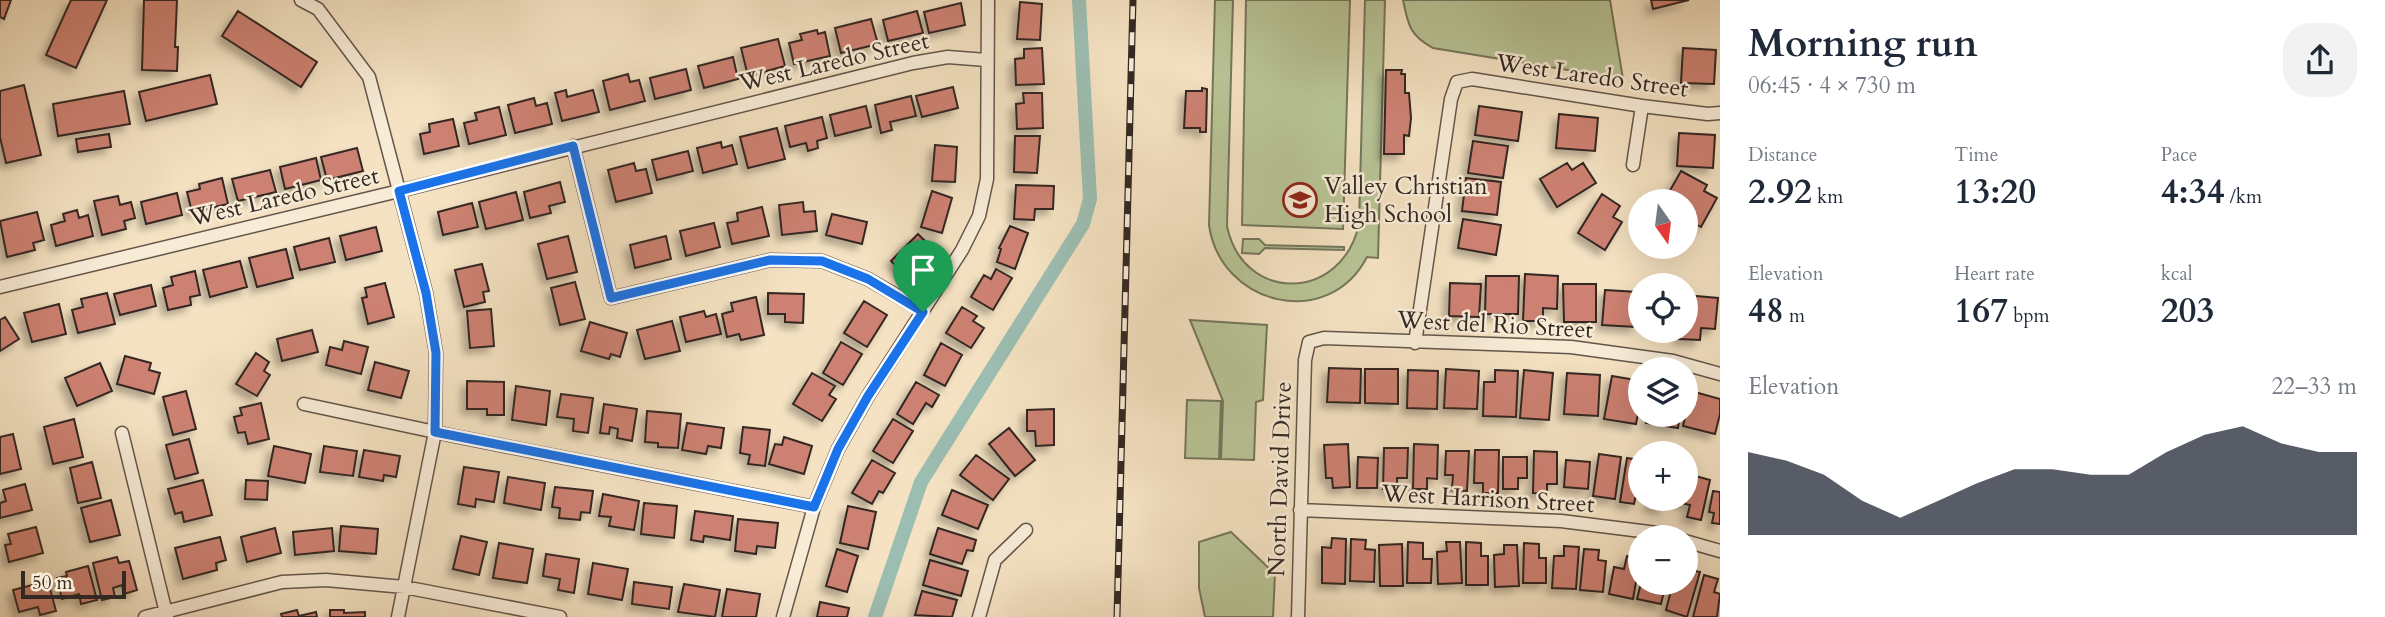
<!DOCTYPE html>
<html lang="en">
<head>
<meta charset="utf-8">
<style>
	:root { --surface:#fff; --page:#f2f2f3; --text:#1f2937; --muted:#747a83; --accent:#111827 }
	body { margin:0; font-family:Cardo,serif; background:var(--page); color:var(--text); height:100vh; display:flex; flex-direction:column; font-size:26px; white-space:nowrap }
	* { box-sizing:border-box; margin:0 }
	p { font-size:23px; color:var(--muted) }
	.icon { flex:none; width:38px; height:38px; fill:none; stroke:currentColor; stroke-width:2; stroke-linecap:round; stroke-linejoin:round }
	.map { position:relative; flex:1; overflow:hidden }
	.panel { display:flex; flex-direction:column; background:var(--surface); width:665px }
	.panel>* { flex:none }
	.needle { width:46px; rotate:166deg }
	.controls { position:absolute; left:1628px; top:189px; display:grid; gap:14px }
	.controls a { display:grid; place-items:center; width:70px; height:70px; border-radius:50%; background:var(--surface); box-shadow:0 7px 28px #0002; font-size:35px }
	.scale { position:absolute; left:21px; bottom:18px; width:105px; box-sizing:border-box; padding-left:7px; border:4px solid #342823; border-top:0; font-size:19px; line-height:24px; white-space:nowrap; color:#342823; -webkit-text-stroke:5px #f8ecd7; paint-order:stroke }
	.pin { position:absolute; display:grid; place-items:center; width:60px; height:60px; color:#fff; margin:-72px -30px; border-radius:50% 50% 50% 0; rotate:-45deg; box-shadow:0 0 7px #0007 }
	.pin .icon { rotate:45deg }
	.round { display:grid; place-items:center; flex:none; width:74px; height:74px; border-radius:28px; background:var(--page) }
	.headline { display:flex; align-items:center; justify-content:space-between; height:119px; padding:0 28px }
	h1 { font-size:38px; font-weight:700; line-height:52px }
	.stats { display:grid; grid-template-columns:repeat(3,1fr); gap:10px; height:119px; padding:7px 28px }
	.stats div { display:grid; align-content:center }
	.stats b { font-size:35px; font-weight:700 }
	.stats small { font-size:19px; font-weight:400 }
	.stats p { font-size:19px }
	.chart { height:196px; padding:14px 28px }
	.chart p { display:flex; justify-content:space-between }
	.chart svg { width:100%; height:126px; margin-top:7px; fill:var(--accent); opacity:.7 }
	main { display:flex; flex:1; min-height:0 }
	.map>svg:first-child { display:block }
	.green { fill:#b8c496; stroke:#76765c; stroke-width:2 }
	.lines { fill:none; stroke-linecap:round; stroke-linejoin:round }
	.canal { stroke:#9cbeb2; stroke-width:14 }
	.building { fill:#cd8172; stroke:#342823; stroke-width:2; filter:url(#shadow) }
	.street-casing { stroke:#64564b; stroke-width:15 }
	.street { stroke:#f8ecd7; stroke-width:12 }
	.rail-casing { stroke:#342823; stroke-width:7 }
	.rail { stroke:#f8ecd7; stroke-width:4.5; stroke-dasharray:13; stroke-linecap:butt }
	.route-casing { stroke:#fff; stroke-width:14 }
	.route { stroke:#1a73e8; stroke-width:9 }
	.labels { text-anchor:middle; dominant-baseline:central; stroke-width:5; stroke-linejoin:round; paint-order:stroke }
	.street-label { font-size:24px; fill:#342823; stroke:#f8ecd7 }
	.poi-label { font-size:24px; fill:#342823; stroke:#f8ecd7; text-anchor:start }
</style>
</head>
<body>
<main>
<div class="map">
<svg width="1720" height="617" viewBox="0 0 1720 617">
	<defs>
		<filter id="shadow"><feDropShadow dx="-5.5" dy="5.5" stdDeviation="3.5" flood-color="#0004"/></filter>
	</defs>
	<rect width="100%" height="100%" fill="#f4e2c2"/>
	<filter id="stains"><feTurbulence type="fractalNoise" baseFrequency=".00286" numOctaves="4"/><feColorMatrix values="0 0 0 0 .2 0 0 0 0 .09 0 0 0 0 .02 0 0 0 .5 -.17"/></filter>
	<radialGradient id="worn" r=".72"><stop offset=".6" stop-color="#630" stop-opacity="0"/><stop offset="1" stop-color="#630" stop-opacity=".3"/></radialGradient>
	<!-- green -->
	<path class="green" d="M1215 0H1233L1227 226C1243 304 1342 302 1359 224L1365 0H1385L1378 258 1367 257C1328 332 1220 305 1209 225Z
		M1246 0H1350L1343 229 1242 225Z
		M1403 0H1610L1623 79 1433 48C1410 36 1408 25 1403 0Z
		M1243 239H1259L1265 245 1344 247V250L1265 248 1259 254 1242 253Z
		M1190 320 1267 325 1263 400 1256 402 1254 460 1221 459 1223 401Z
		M1187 400 1221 401 1219 459 1185 458Z
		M1231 532 1275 574 1273 617H1205L1199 588V542Z"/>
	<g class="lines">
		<!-- canal -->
		<path class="canal" d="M875 617 921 482 1083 224 1090 199 1079 0"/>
	</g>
	<!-- building -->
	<path class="building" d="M0 0H11L4 19 0 17Z
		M71 0H107L76 68 46 55Z
		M144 0H177L175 47H178L177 71 142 70Z
		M1651 0H1689L1653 9Z
		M1020 2 1042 4 1040 40 1017 39Z
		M961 3 965 25 929 33 924 12Z
		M238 11 317 62 301 87 222 36Z
		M917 11 923 33 888 41 883 20Z
		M871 19 878 44 841 53 835 28Z
		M817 30 818 34 825 32 830 56 794 64 789 43 802 40 800 34Z
		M778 39 785 66 748 76 741 48Z
		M1042 48 1044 84 1016 85 1015 59 1024 58V49Z
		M1683 48 1716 50 1714 84 1681 83Z
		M733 57 738 79 704 88 698 66Z
		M686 69 691 90 655 99 650 78Z
		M1386 70H1402L1401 74H1405V93H1409L1411 118 1409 136 1404 135V154H1384Z
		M628 74 630 82 639 80 645 101 610 110 603 81Z
		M210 75 217 104 146 121 139 92Z
		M24 85 41 155 6 163 0 137V91Z
		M953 87 958 108 922 117 916 96Z
		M1202 88 1207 89 1206 132H1200V128H1184L1186 91H1202Z
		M566 90 567 97 593 90 599 112 562 121 555 93Z
		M124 91 130 124 58 136 53 104Z
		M1023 93H1042L1043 128 1017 129 1016 104 1024 103Z
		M911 96 916 116 890 122 892 130 881 133 875 105Z
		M534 98 536 106 547 103 552 124 515 133 508 105Z
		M866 106 871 127 835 136 830 115Z
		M1479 106 1522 112 1518 141 1475 135Z
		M499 107 506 135 469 144 464 123 477 120 475 113Z
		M1559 114 1598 118 1595 151 1556 148Z
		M822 117 827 138 817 141 818 148 808 151 806 143 790 147 785 126Z
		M453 119 459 146 424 154 420 134 430 132 429 124Z
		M777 128 785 159 748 168 740 137Z
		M1679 133 1715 135 1713 168 1677 166Z
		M109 134 111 147 78 152 76 139Z
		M1015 136H1040L1037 173 1014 172Z
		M1473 141 1508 146 1503 178 1468 173Z
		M721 142 722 148 732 145 737 164 703 173 697 148Z
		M935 145 957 147 955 182 932 181Z
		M357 148 363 171 327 180 321 157Z
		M688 151 693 171 657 180 652 160Z
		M316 158 321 180 285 189 280 167Z
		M634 163 636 171 646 169 652 193 616 202 608 170Z
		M1567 163 1572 170 1583 163 1596 183 1557 207 1540 179Z
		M270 170 276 192 238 201 232 179Z
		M1681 171 1707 185 1704 191 1717 198 1701 227 1685 218V201H1678L1679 200 1668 194Z
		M222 178 228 204 192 212 187 192 200 189 199 184Z
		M1466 178 1501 182 1497 215 1462 211Z
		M560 182 565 202 549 206 551 213 530 218 524 192Z
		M1016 185 1054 186 1053 209H1035L1034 220 1014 219Z
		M932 191 952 198 942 233 921 227Z
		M516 192 523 220 486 229 479 202Z
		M177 193 182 215 146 224 141 202Z
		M1602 194 1620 206 1613 217 1622 222 1605 250 1578 233Z
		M118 196 120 205 131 202 135 218 124 221 126 229 102 235 94 201Z
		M803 202 804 212 815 211 817 231 782 235 779 205Z
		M472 203 478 227 443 235 438 212Z
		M762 207 769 236 732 244 727 223 738 221 737 213Z
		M77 210 79 218 88 215 93 236 56 246 51 225 65 221 63 214Z
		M37 212 44 240 33 243 35 250 7 257 0 221Z
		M832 214 867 222 862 244 826 235Z
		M1463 219 1501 225 1496 255 1458 248Z
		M714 223 720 247 686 256 680 231Z
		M1010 226 1028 233 1015 269 997 262 1001 249 999 248Z
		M376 227 382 251 346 260 340 236Z
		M918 234 935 251 908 278 891 261Z
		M568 236 577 272 547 279 538 244Z
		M666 236 671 259 635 268 630 245Z
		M329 238 335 262 300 270 294 247Z
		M286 249 293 278 257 287 249 258Z
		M240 261 247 287 210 297 203 270Z
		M482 264 489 291 483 292 485 302 464 307 455 270Z
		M996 269 1012 278 993 310 971 297 984 275 991 279Z
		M195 271 200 295 190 297 191 305 168 310 163 288 173 285 171 277Z
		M1525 274 1558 276 1557 309 1543 308V321H1523Z
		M1486 276H1519L1518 314H1485Z
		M575 282 585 319 560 325 551 288Z
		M385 283 394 317 368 324 362 298 367 297 365 288Z
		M1450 283 1481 284 1479 317 1449 316Z
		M1563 284H1596V322H1564Z
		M151 285 156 306 120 315 114 294Z
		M1605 290 1638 292 1636 327 1602 325Z
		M107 293 115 324 78 333 72 310 83 307 81 299Z
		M768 293 804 294 803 323 785 322V314H768Z
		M1685 295 1718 298 1715 329 1701 328 1700 340 1679 339 1680 331H1685Z
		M756 297 764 335 741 340 739 334 727 337 722 314 733 311 731 303Z
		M864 301 887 315 867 347 844 333Z
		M59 304 66 334 32 342 24 313Z
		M962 307 977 316 973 321 984 328 971 348 946 333Z
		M491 309 494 346 470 348 467 311Z
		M704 311 706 317 716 314 721 334 686 342 680 317Z
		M5 317 19 339 0 351V320Z
		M672 321 680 351 645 359 637 330Z
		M590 322 627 333 620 357 611 354 609 359 581 351Z
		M312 330 318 352 282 361 277 339Z
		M344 341 368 347 361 374 326 365 330 347 342 350Z
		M841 342 862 354 843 385 823 373Z
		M941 343 962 355 945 386 924 375Z
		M256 353 269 362 264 371 270 375 257 396 236 384Z
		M125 356 151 363 149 370 160 373 154 394 117 384Z
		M375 362 409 371 401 398 368 390Z
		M100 363 112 391 77 406 65 378Z
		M1329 368 1361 369 1360 403 1327 402Z
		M1365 369H1398V404L1365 403Z
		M1446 369 1479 371 1477 409 1444 408Z
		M1408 370 1438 371 1437 409 1407 408Z
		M1495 370 1518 371 1516 417 1483 416 1484 382H1495Z
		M1524 370 1553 373 1549 420 1520 418Z
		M812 373 835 386 829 395 836 399 822 421 793 404Z
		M1567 373 1600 375 1598 416 1564 414Z
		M1612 376 1636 380 1634 392 1640 393V403L1636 424 1604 419Z
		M467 381 504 382V415H487V409H467Z
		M916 382 939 395 932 407 926 403 913 424 897 414Z
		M516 386 550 391 546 425 512 420Z
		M186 391 196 429 173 435 163 397Z
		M1691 391 1720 399V414L1715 434 1683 426Z
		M561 394 593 398 588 433 573 431 574 419 557 417Z
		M261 403 269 439 248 444 245 432 238 433 234 417 242 415 240 408Z
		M604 404 637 409 632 441 617 438 618 429 610 427 609 434 600 433Z
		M1054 409V445L1036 446 1035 431H1027V410Z
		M647 411 681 414 678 448 658 447V443L645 442Z
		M1648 415H1680L1678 428 1646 423Z
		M74 419 83 457 53 464 44 427Z
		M893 419 913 431 893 463 873 451Z
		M687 423 724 428 721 448 708 446 706 454 682 450Z
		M743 427 770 430 765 466 748 464 750 455 740 453Z
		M1009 428 1035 460 1015 476 989 444Z
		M13 434 21 469 0 474V437Z
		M784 437 812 446 804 474 769 464 775 444 782 445Z
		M189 439 198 473 175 479 166 445Z
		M1348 444 1350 487 1333 488 1332 478H1326L1324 445Z
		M1414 444 1438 445 1437 479 1427 478V489H1413Z
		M274 446 311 454 305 483 268 476Z
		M324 446 357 451 353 476 320 472Z
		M1384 448H1408L1407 478H1397V490L1383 489Z
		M364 450 400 456 396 477 384 475 383 481 359 477Z
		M1475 450H1499L1498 493H1483V483H1474Z
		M1446 451H1469L1467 491 1452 490 1453 475H1445Z
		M1534 451 1557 452V484H1547V494L1533 493Z
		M1599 454 1621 457 1615 499 1593 496Z
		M976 455 1009 479 993 500 960 475Z
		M1358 457 1378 458 1377 488H1357Z
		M1503 457H1527V478H1518V489H1503Z
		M1627 458 1640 460V495H1636L1634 504 1620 502Z
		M872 460 895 473 883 493 879 491 872 504 852 493Z
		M1566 460 1590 462 1588 489 1564 487Z
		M92 462 101 498 78 503 70 468Z
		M464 467 499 472 494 502 476 499 475 507 458 504Z
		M1688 474 1710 480 1701 520 1687 517 1690 505 1681 503 1682 499H1685Z
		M508 477 545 483 541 510 504 503Z
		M203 480 212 515 184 522 182 512 175 514 168 489Z
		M246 480 268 481 267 500 245 499Z
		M25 484 32 510 0 518V503L6 501 3 490Z
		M555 487 593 491 590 513 581 512 580 520 559 518 560 508 552 507Z
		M952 490 988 505 978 529 942 515Z
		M1713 491 1720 492V524L1712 523 1714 513 1709 512Z
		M603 494 639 501 634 530 609 526 611 517 599 516Z
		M1650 499H1665L1663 509 1649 506Z
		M111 500 120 535 90 542 81 508Z
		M644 503 677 506 674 538 641 534Z
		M848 506 876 512 868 549 840 543Z
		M695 511 733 516 730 540 704 536 703 542 691 540Z
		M738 519 778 523 775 548 757 546 756 554 735 551Z
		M341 526 378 529 376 554 339 551Z
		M36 527 43 553 9 562 5 545 11 544 8 534Z
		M275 528 281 553 247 562 241 537Z
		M332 528 334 551 295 555 293 532Z
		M938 528 976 540 973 551 967 550 962 564 930 554Z
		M461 536 487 542 479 575 453 569Z
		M220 537 226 560 216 563 217 570 183 579 175 548Z
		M1332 538 1346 539 1345 584 1322 583V547L1331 548Z
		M1351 539 1366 540 1365 549 1375 550 1374 582 1350 581Z
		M1408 542 1423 543V559H1432L1431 583H1407Z
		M1446 542H1460L1462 583 1438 584 1437 552 1447 551Z
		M1466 542 1481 543V556H1488V585H1466Z
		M499 543 533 549 527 583 493 578Z
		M1524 543 1539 544V558H1546V583H1523Z
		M1402 544 1403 586H1380L1379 545Z
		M1504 545H1517L1519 586 1495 587 1494 555 1504 554Z
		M1564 546 1579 547 1576 589 1552 588 1554 556H1564Z
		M837 549 858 556 847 592 826 586Z
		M1584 549 1599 550 1598 560 1606 561 1603 592 1580 590Z
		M546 554 579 559 574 593 558 590 560 579 543 576Z
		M1627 556 1640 559 1633 599 1609 594 1614 567 1624 569Z
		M117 557 119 563 129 561 137 590 124 594 122 585 113 588 115 597 102 600 93 563Z
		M930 560 968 571 961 596 923 585Z
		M593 563 628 569 622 600 588 594Z
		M88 566 97 600 81 604 79 594 62 599 57 578 67 576 66 572Z
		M1686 569 1700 572 1687 617 1666 610 1673 583H1685Z
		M1704 575 1718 579 1714 592 1720 594 1717 617H1693Z
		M48 581 56 611 40 615 38 607 19 612 13 590Z
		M634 582 672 587 669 609 632 604Z
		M1641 583H1666L1661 604 1637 599Z
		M684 584 720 590 715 617 678 612Z
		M727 589 760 594 756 617H722Z
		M922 591 957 600 952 617 915 615Z
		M820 602 849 608 847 617H817Z
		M297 610 299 616 316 612 317 617H282L281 614Z
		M330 610H344V613L365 612V617H330Z"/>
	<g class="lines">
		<!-- street casing -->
		<g class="street-casing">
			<path id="street" d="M301 0 318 9 369 77 426 293 436 353 435 432 398 617
				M573 146 611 298 770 260 822 261 868 279 923 311
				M1633 165 1642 106
				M0 287 399 191 913 63 948 57 986 60
				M1415 343 1451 99 1457 82 1472 79 1642 106 1708 114 1720 113
				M304 404 454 436 814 507
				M122 433 167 617
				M1300 510 1561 521 1657 533 1672 537
				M1685 541 1720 551
				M145 617 282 582 326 580 404 587 560 617
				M783 617 814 507 838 449 868 396 962 250 979 216 987 179 988 0
				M979 617 995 560 1026 530
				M1298 617 1305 360 1309 342 1324 338 1571 347 1673 361 1720 374"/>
		</g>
		<!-- street -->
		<use href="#street" class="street"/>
		<!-- rail casing -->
		<g class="rail-casing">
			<path id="rail" d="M1117 617 1133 0"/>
		</g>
		<!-- rail -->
		<use href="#rail" class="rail"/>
	</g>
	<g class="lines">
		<!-- route casing -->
		<g class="route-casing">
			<path id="route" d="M573 146 611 298 770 260 822 261 868 279 923 312 868 396 838 449 814 507 435 432 436 353 426 293 399 191Z"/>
		</g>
		<!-- route -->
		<use href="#route" class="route"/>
	</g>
	<!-- icons -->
	<defs>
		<g id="school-ring" transform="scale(1.75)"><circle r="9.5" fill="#f8ecd7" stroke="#8f2418" stroke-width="1.5"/><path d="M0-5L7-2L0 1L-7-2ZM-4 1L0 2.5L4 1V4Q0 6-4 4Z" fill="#8f2418"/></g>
	</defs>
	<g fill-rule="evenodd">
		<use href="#school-ring" x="1300" y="200"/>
	</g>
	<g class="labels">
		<!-- street labels -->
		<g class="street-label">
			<text transform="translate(834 62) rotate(-13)">West Laredo Street</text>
			<text transform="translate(1592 76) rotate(8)">West Laredo Street</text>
			<text transform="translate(284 197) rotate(-13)">West Laredo Street</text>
			<text transform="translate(1495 325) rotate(3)">West del Rio Street</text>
			<text transform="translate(1280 479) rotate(-88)">North David Drive</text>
			<text transform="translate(1488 499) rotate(3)">West Harrison Street</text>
		</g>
		<!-- poi labels -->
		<g class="poi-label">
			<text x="1324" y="186">Valley Christian<tspan x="1324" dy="28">High School</tspan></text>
		</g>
	</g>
	<rect width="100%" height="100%" filter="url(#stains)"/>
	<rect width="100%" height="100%" fill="url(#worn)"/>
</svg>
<div class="controls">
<a><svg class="needle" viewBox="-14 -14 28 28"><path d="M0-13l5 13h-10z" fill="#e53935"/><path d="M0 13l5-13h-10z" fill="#747a83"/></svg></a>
<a><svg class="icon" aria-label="locate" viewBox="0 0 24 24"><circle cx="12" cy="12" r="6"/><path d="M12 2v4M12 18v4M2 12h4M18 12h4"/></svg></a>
<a><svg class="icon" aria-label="layers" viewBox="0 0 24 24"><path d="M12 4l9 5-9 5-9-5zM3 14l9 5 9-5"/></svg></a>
<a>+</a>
<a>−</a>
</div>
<div class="scale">50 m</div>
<div class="pin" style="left:923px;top:312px;background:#1e9e55"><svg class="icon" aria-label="arrive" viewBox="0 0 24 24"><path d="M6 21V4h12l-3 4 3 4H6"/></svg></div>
</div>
<section class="panel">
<div class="headline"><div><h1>Morning run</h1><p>06:45 · 4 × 730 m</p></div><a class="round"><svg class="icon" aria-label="share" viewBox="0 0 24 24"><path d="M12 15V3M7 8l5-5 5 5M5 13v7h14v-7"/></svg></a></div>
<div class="stats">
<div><p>Distance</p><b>2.92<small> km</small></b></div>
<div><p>Time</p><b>13:20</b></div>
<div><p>Pace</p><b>4:34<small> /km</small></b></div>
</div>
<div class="stats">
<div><p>Elevation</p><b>48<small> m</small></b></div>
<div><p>Heart rate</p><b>167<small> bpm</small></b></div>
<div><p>kcal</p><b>203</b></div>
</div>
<div class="chart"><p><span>Elevation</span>22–33 m</p>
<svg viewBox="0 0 160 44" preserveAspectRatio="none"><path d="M0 44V15L10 18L20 23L30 32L40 38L50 32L60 26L70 21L80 21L90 23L100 23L110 15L120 9L130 6L140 12L150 15L160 15V44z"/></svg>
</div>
</section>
</main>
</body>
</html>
